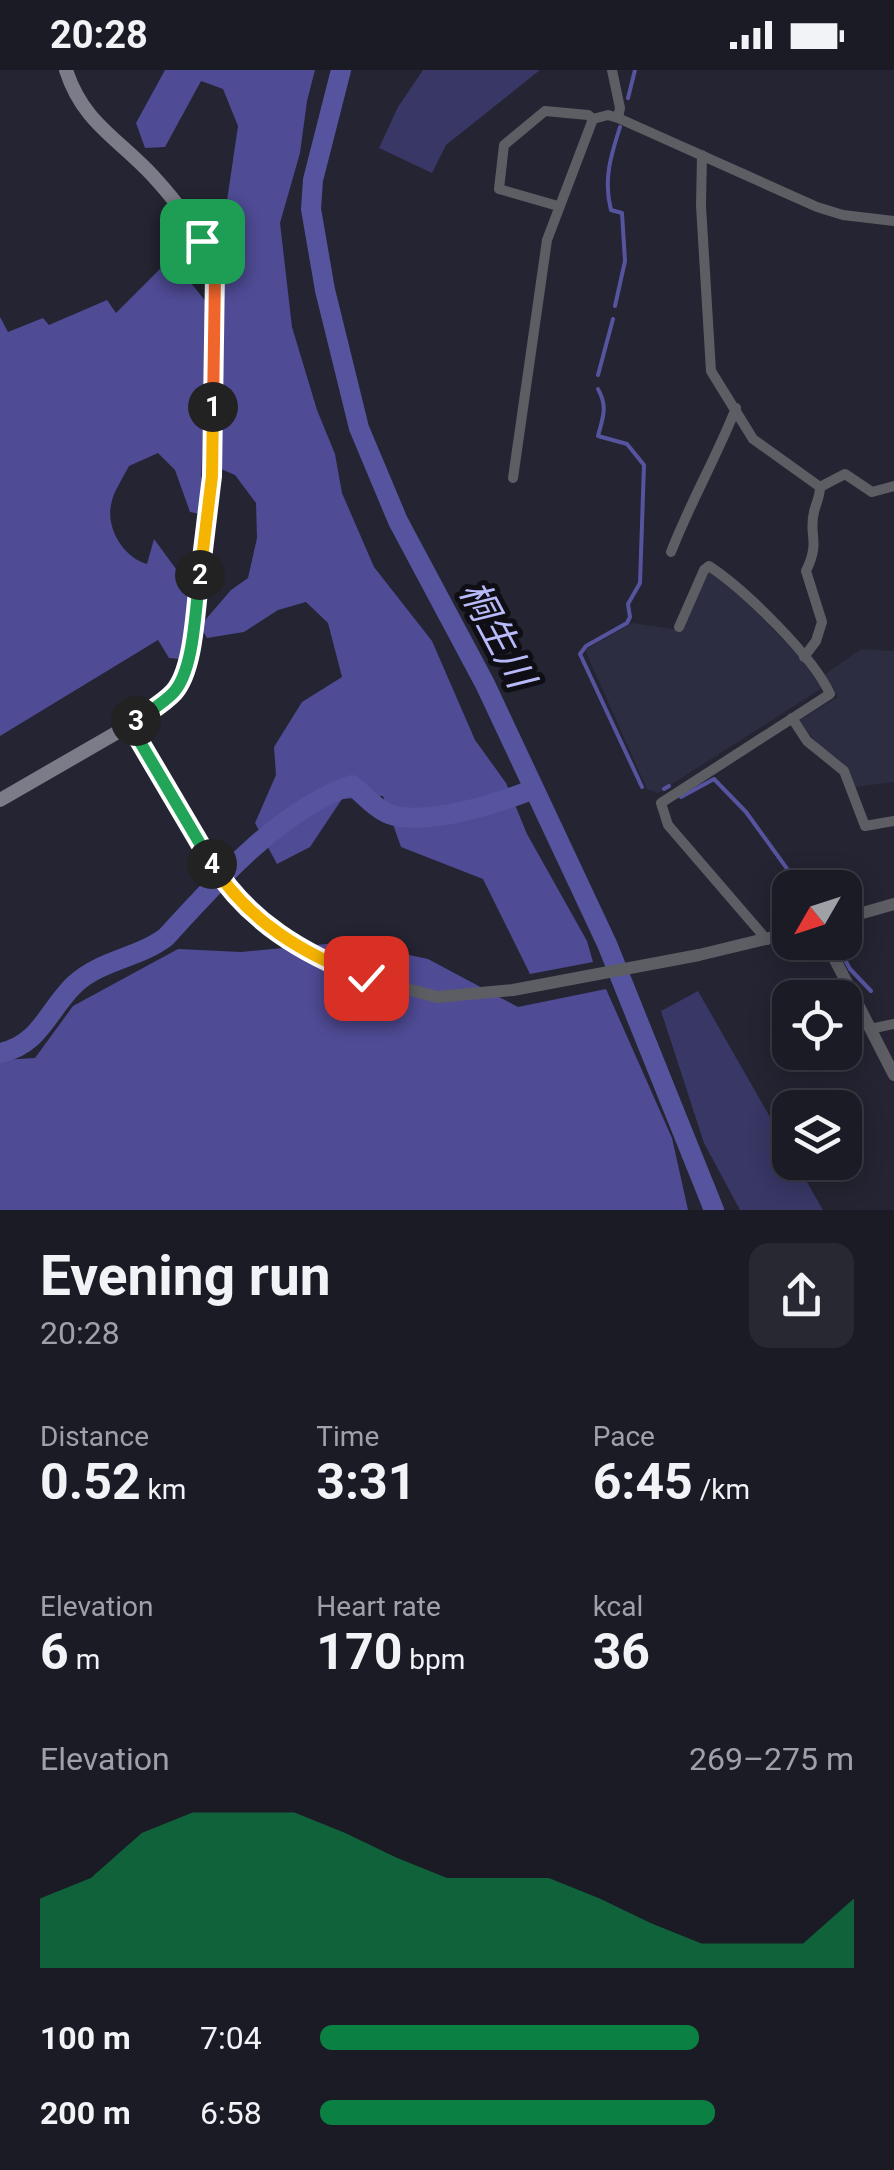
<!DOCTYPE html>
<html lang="en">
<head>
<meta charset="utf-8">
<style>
	:root { --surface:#1b1b26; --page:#282832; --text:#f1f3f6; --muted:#a0a1a7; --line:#393943; --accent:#0b8043 }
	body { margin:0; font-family:Roboto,"Noto Sans JP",sans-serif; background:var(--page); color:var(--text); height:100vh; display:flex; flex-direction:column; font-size:38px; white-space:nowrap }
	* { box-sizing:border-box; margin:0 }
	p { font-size:32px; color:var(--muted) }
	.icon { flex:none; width:55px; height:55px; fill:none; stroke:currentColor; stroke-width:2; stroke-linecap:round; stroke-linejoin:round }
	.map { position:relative; height:1140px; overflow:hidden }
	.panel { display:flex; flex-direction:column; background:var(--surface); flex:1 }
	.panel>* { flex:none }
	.needle { width:65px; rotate:231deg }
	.fabs { position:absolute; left:772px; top:800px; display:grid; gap:20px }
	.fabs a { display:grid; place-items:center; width:90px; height:90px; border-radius:20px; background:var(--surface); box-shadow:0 5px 25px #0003,0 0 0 2px var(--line); font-size:50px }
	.pin { position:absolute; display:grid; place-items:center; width:85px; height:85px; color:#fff; margin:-42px; border-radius:20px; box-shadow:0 5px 15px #0006 }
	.km { position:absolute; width:50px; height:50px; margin:-25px; border-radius:50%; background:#222; color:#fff; font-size:28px; line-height:50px; text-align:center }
	.round { display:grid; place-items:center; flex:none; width:105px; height:105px; border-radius:20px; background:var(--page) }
	.head { display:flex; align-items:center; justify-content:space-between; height:170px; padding:0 40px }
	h1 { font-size:55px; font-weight:700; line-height:75px }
	.stats { display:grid; grid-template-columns:repeat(3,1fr); gap:15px; height:170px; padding:10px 40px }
	.stats div { display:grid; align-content:center }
	.stats b { font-size:50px; font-weight:700 }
	.stats small { font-size:28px; font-weight:400 }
	.stats p { font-size:28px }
	.chart { height:280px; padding:20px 40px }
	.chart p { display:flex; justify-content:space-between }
	.chart svg { width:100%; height:180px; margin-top:10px; fill:var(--accent); opacity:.7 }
	ul { padding:0 40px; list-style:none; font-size:32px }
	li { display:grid; grid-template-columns:160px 120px 1fr; align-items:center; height:75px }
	li i { height:25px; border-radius:12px; background:var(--accent) }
	.status { display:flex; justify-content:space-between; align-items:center; height:70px; padding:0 50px; background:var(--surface); direction:ltr }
	.status svg { height:28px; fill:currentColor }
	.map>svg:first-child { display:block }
	.built { fill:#2c2d41 }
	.green { fill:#383765 }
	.forest { fill:#4f4b95 }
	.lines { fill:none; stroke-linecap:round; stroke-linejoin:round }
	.stream { stroke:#56549e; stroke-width:4 }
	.river { stroke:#56549e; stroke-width:20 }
	.minor { stroke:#5d5d64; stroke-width:10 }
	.tertiary { stroke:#5d5d64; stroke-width:12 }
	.secondary { stroke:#7b7c88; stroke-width:14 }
	.split-1-casing { stroke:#fff; stroke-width:20 }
	.split-2-casing { stroke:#fff; stroke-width:20 }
	.split-3-casing { stroke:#fff; stroke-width:20 }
	.split-4-casing { stroke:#fff; stroke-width:20 }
	.split-5-casing { stroke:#fff; stroke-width:20 }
	.split-1 { stroke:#f0652b; stroke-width:12 }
	.split-2 { stroke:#f5b400; stroke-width:12 }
	.split-3 { stroke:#22a559; stroke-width:12 }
	.split-4 { stroke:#22a559; stroke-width:12 }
	.split-5 { stroke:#f5b400; stroke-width:12 }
	.labels { text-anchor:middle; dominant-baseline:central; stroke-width:10; stroke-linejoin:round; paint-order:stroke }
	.water-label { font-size:38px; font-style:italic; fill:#b8baf9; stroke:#0e0e14 }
</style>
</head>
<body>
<div class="status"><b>20:28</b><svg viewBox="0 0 49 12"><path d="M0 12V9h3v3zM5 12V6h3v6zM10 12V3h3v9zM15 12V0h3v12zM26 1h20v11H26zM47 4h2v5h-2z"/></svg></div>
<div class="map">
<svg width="894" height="1140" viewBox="0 0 894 1140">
	<rect width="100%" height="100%" fill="#242432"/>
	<!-- built -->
	<path class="built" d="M711 502 727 512 800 587 822 618 658 723 647 719 585 580 632 553 680 560 706 503Z
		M861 579 894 581V712L855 717 798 651 838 627 824 605Z"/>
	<!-- green -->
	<path class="green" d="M423 0H540L446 75 432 103 379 78 398 37Z
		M698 921 790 1082V1092L796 1093 823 1140H740L704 1073 661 941Z"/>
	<!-- forest -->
	<path class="forest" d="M165 0H315L307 31 300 83 280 153 292 257 317 340 335 384 342 423 374 497 432 571 475 670 506 713 527 764 587 871 593 892 530 904 483 809 401 777 383 726 342 729 310 777 277 794 255 753 276 705 274 677 302 632 342 607 328 553 306 532 278 540 244 562 207 568 200 556 231 520 248 508 257 468 256 433 235 405 221 399 225 204 223 158 238 56 223 19 201 11 165 77 145 78 136 53Z
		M171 188 207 233 200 444 190 442 175 400 158 383 129 396C123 408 113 422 111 435 106 459 124 488 147 494L154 469 190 518 180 589 169 588 158 570 0 666V247L8 262 43 248 49 255 107 230 116 243Z
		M348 872 428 889 518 937 606 919 672 1068 688 1140H0V990L35 988 73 936 178 879 241 882Z"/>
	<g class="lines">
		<!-- stream -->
		<path class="stream" d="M628 28 635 0
			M615 236 625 191 622 143 611 140C603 110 611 85 620 57
			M598 305 613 249
			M598 319C608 337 603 347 598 366L627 374 644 395 640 513 628 534 630 547 627 553 586 576 580 584 642 717
			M664 719 669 716
			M681 727 714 709 746 742 801 818
			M835 872 850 899 871 921"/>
		<!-- river -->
		<path class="river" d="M341 0 313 110 311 139 325 220 359 358 398 451 485 614 607 874 714 1140
			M0 983C40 975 48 940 74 915 100 890 139 888 166 867 216 812 281 739 352 715 363 724 376 739 389 744 426 757 499 733 534 719"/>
		<!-- minor -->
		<path class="minor" d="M612 0 620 38 618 48
			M702 85 701 136 711 301 753 369 820 417
			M558 136 499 119 504 75 545 41 588 45 593 49
			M513 408 547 170 593 49 608 45 618 48 817 137 843 145 894 151
			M671 482C690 433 716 388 736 338
			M679 557 704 500 709 496C744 519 813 586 830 624L661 733 668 755 767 870
			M804 587 816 571 822 552 806 501C821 470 808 466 814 442 816 433 820 427 820 417L845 404 872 422 894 416
			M792 648 807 671 844 701 865 756 894 751
			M870 959 894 954"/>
		<!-- tertiary -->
		<path class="tertiary" d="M130 655 217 801 237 827 289 873 366 908 437 927 513 920 699 885 790 863
			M845 848 894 834
			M826 872 894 1005"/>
		<!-- secondary -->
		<path class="secondary" d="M0 730 130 655 166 629 181 611 188 591 212 406 213 196C201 164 176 131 153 106 118 68 83 53 66 0"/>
	</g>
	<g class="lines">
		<!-- split-1 casing -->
		<g class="split-1-casing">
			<path id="split-1" d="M202 171 215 204 213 337"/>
		</g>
		<!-- split-2 casing -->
		<g class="split-2-casing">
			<path id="split-2" d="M200 505 212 406 213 337"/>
		</g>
		<!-- split-3 casing -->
		<g class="split-3-casing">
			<path id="split-3" d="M136 651C148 642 164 633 174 622 195 598 195 536 200 505"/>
		</g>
		<!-- split-4 casing -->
		<g class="split-4-casing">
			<path id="split-4" d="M136 651 130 655 212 794"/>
		</g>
		<!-- split-5 casing -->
		<g class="split-5-casing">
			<path id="split-5" d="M212 794C249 852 303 884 366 908"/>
		</g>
		<!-- split-1 -->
		<use href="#split-1" class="split-1"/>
		<!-- split-2 -->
		<use href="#split-2" class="split-2"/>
		<!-- split-3 -->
		<use href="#split-3" class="split-3"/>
		<!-- split-4 -->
		<use href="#split-4" class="split-4"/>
		<!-- split-5 -->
		<use href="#split-5" class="split-5"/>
	</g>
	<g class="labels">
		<!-- water labels -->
		<g class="water-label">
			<text transform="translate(497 564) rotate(62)">桐生川</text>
		</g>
	</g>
</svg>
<div class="fabs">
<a><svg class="needle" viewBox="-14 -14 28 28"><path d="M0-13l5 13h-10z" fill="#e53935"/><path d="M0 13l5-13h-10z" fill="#a0a1a7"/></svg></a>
<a><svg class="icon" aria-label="locate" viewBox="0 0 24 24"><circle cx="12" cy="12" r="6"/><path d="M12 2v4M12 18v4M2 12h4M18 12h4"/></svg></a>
<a><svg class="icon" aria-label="layers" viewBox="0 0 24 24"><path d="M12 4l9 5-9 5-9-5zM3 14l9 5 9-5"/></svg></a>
</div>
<div class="pin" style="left:202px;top:171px;background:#1e9e55"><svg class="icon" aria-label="arrive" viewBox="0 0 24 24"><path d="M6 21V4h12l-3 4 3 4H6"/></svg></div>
<div class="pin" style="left:366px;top:908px;background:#d93025"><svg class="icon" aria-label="check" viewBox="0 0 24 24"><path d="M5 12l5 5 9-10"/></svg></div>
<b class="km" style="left:213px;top:337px">1</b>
<b class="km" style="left:200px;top:505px">2</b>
<b class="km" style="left:136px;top:651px">3</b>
<b class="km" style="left:212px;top:794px">4</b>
</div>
<section class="panel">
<div class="head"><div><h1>Evening run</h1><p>20:28</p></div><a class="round"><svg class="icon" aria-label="share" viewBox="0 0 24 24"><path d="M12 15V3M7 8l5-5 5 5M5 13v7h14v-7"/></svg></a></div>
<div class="stats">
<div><p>Distance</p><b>0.52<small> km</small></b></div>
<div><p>Time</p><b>3:31</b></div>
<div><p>Pace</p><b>6:45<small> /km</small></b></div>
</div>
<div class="stats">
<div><p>Elevation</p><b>6<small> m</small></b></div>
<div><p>Heart rate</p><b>170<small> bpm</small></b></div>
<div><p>kcal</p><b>36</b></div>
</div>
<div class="chart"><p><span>Elevation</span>269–275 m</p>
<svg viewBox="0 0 160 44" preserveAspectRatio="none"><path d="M0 44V27L10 22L20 11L30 6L40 6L50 6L60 11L70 17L80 22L90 22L100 22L110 27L120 33L130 38L140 38L150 38L160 27V44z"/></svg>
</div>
<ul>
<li><b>100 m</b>7:04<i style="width:71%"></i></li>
<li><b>200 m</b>6:58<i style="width:74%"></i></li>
</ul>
</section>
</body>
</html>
